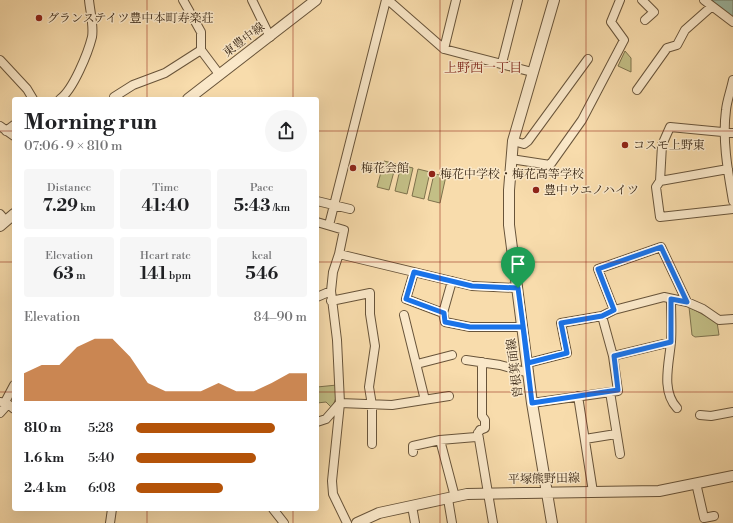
<!DOCTYPE html>
<html lang="en">
<head>
<meta charset="utf-8">
<style>
	:root { --surface:#fff; --page:#f6f6f6; --text:#202124; --muted:#757577; --accent:#b45309 }
	body { margin:0; font-family:"Libre Bodoni","Noto Serif JP",serif; background:var(--page); color:var(--text); height:100vh; display:flex; flex-direction:column; font-size:15px; white-space:nowrap }
	* { box-sizing:border-box; margin:0 }
	p { font-size:13px; color:var(--muted) }
	.icon { flex:none; width:22px; height:22px; fill:none; stroke:currentColor; stroke-width:2; stroke-linecap:round; stroke-linejoin:round }
	.map { position:relative; flex:1; overflow:hidden }
	.panel { position:absolute; left:12px; top:97px; width:307px; height:414px; display:flex; flex-direction:column; background:var(--surface); border-radius:4px; box-shadow:0 4px 16px #0002 }
	.panel>* { flex:none }
	.pin { position:absolute; display:grid; place-items:center; width:34px; height:34px; color:#fff; margin:-41px -17px; border-radius:50% 50% 50% 0; rotate:-45deg; box-shadow:0 0 4px #0007 }
	.pin .icon { rotate:45deg }
	.round { display:grid; place-items:center; flex:none; width:42px; height:42px; border-radius:21px; background:var(--page) }
	.head { display:flex; align-items:center; justify-content:space-between; height:68px; padding:0 12px }
	h1 { font-size:22px; font-weight:700; line-height:30px }
	.stats { display:grid; grid-template-columns:repeat(3,1fr); gap:6px; height:68px; padding:4px 12px }
	.stats div { display:grid; align-content:center; border-radius:4px; background:var(--page); text-align:center }
	.stats b { font-size:17px; font-weight:700 }
	.stats small { font-size:11px; font-weight:400 }
	.stats p { font-size:11px }
	.chart { height:112px; padding:8px 12px }
	.chart p { display:flex; justify-content:space-between }
	.chart svg { width:100%; height:72px; margin-top:4px; fill:var(--accent); opacity:.7 }
	ul { padding:0 12px; list-style:none; font-size:13px }
	li { display:grid; grid-template-columns:64px 48px 1fr; align-items:center; height:30px }
	li i { height:10px; border-radius:5px; background:var(--accent) }
	.map>svg:first-child { display:block }
	.green { fill:#c3bf86; stroke:#7e724d }
	.water { fill:#9ebca7; stroke:#75806c }
	.lines { fill:none; stroke-linecap:round; stroke-linejoin:round }
	.minor-casing { stroke:#68543a; stroke-width:10 }
	.tertiary-casing { stroke:#68543a; stroke-width:12 }
	.minor { stroke:#fae8c9; stroke-width:8 }
	.tertiary { stroke:#fae8c9; stroke-width:10 }
	.route-casing { stroke:#fff; stroke-width:8 }
	.route { stroke:#1a73e8; stroke-width:5 }
	.grid { fill:none; stroke:#8f2418; stroke-width:1; stroke-opacity:0.55 }
	.poi-dot { fill:#8f2418; stroke:#fae8c9; stroke-width:1.5 }
	.labels { text-anchor:middle; dominant-baseline:central; stroke-width:3; stroke-linejoin:round; paint-order:stroke }
	.poi-label { font-size:12px; fill:#382614; stroke:#fae8c9; text-anchor:start }
	.street-label { font-size:12px; fill:#382614; stroke:#fae8c9 }
	.neighbourhood-label { font-size:13px; fill:#7a1f14; stroke:#fae8c9 }
</style>
</head>
<body>
<div class="map">
<svg width="733" height="523" viewBox="0 0 733 523">
	<rect width="100%" height="100%" fill="#f8dcac"/>
	<filter id="stains"><feTurbulence type="fractalNoise" baseFrequency=".005" numOctaves="4"/><feColorMatrix values="0 0 0 0 .2 0 0 0 0 .09 0 0 0 0 .02 0 0 0 .5 -.17"/></filter>
	<radialGradient id="worn" r=".72"><stop offset=".6" stop-color="#630" stop-opacity="0"/><stop offset="1" stop-color="#630" stop-opacity=".3"/></radialGradient>
	<!-- green -->
	<path class="green" d="M625 51 631 58V72L618 66Z
		M384 161 396 164 389 190 377 187Z
		M401 165 413 168 407 194 395 191Z
		M418 169 430 172 424 199 412 196Z
		M434 174 446 176 440 203 428 200Z
		M689 307 717 322 719 335 695 337 692 335Z
		M337 385V395L332 408 326 402 317 403V387Z"/>
	<!-- water -->
	<path class="water" d="M709 0H733V19Z"/>
	<g class="lines">
		<!-- minor casing -->
		<g class="minor-casing">
			<path id="minor" d="M183 0 201 32V50L219 74
				M252 0 270 37
				M388 0 444 49 532 72
				M642 0 654 12 645 20
				M704 0 733 22
				M444 49 456 0
				M0 60 27 89 33 99
				M502 63 518 0
				M733 80C731 90 727 100 726 110 722 140 728 172 733 201
				M637 90 667 48 677 45 685 30 711 7
				M114 97 133 85 165 73 201 50
				M60 99C73 90 88 53 92 37 94 26 90 11 89 0
				M0 126 14 136
				M6 131 14 125
				M513 141 524 144 528 141 588 59
				M511 159 550 165 582 120 624 40 611 22 620 0
				M728 169 660 181 662 145 670 127 733 133
				M660 181 656 187 660 217 733 209
				M317 201 350 209
				M0 214 6 221
				M317 222 344 230 339 254 333 272 331 291 337 340 340 403 332 481 333 494 347 523
				M329 225 386 0
				M339 254 472 286 518 288
				M414 272 406 299 443 313
				M452 281 443 313 445 322 470 327H523
				M317 297 331 291
				M671 299C671 313 672 328 671 342 669 364 661 391 677 408
				M331 301 370 293V314L375 346 369 387 372 405V444
				M614 310 598 269 661 247 687 302
				M404 315 425 400
				M613 356 671 342
				M466 360 500 365 529 373
				M528 363 567 353 561 323 602 316 614 310 664 297 687 302 703 309 719 320 733 319
				M417 364 452 355
				M610 392 620 454
				M578 396 593 492
				M1 402 8 404 14 409
				M5 402 14 385
				M532 403 618 391 613 356 602 316
				M0 413 8 404
				M700 415 711 416 733 412
				M317 422 326 419 340 403 392 405 449 396
				M478 433 493 523
				M585 439 616 434
				M440 440 455 497
				M413 452V446L440 440 476 437 480 430 485 428V420L482 416V362
				M696 483 704 518 714 516
				M448 499 452 523
				M412 506 415 523
				M273 509 284 523
				M110 523 112 509"/>
		</g>
		<!-- tertiary casing -->
		<g class="tertiary-casing">
			<path id="tertiary" d="M188 99 316 0
				M0 226 14 214
				M357 523 379 513 467 494 659 491 733 476
				M552 523 532 403 509 225V190L513 141 554 0"/>
		</g>
		<!-- minor -->
		<use href="#minor" class="minor"/>
		<!-- tertiary -->
		<use href="#tertiary" class="tertiary"/>
	</g>
	<g class="lines">
		<!-- route casing -->
		<g class="route-casing">
			<path id="route" d="M518 288 472 286 414 272 406 299 444 313 445 322 470 327H523L532 403 618 390 614 356 671 342V299L687 302 661 247 598 269 614 310 602 316 561 323 567 353 528 363 518 288"/>
		</g>
		<!-- route -->
		<use href="#route" class="route"/>
	</g>
	<!-- grid -->
	<path class="grid" d="M147 0V99M293 0V99M440 0V523M586 0V523M0 131H14M317 131H733M0 262H14M317 262H733M0 392H14M317 392H733M147 509V523M293 509V523"/>
	<!-- markers -->
	<g class="poi-dot">
		<circle cx="39" cy="18" r="4"/>
		<circle cx="625" cy="145" r="4"/>
		<circle cx="353" cy="168" r="4"/>
		<circle cx="432" cy="174" r="4"/>
		<circle cx="536" cy="190" r="4"/>
	</g>
	<g class="labels">
		<!-- poi labels -->
		<g class="poi-label">
			<text x="47" y="18">グランステイツ豊中本町寿楽荘</text>
			<text x="633" y="145">コスモ上野東</text>
			<text x="361" y="168">梅花会館</text>
			<text x="440" y="174">梅花中学校・梅花高等学校</text>
			<text x="544" y="190">豊中ウエノハイツ</text>
		</g>
		<!-- street labels -->
		<g class="street-label">
			<text transform="translate(244 40) rotate(-37)">東豊中線</text>
			<text transform="translate(515 368) rotate(-97)">曽根箕面線</text>
			<text transform="translate(544 479) rotate(-1)">平塚熊野田線</text>
		</g>
		<!-- neighbourhood labels -->
		<g class="neighbourhood-label">
			<text x="483" y="68">上野西一丁目</text>
		</g>
	</g>
	<rect width="100%" height="100%" filter="url(#stains)"/>
	<rect width="100%" height="100%" fill="url(#worn)"/>
</svg>
<div class="pin" style="left:518px;top:288px;background:#1e9e55"><svg class="icon" aria-label="arrive" viewBox="0 0 24 24"><path d="M6 21V4h12l-3 4 3 4H6"/></svg></div>
<section class="panel">
<div class="head"><div><h1>Morning run</h1><p>07:06 · 9 × 810 m</p></div><a class="round"><svg class="icon" aria-label="share" viewBox="0 0 24 24"><path d="M12 15V3M7 8l5-5 5 5M5 13v7h14v-7"/></svg></a></div>
<div class="stats">
<div><p>Distance</p><b>7.29<small> km</small></b></div>
<div><p>Time</p><b>41:40</b></div>
<div><p>Pace</p><b>5:43<small> /km</small></b></div>
</div>
<div class="stats">
<div><p>Elevation</p><b>63<small> m</small></b></div>
<div><p>Heart rate</p><b>141<small> bpm</small></b></div>
<div><p>kcal</p><b>546</b></div>
</div>
<div class="chart"><p><span>Elevation</span>84–90 m</p>
<svg viewBox="0 0 160 44" preserveAspectRatio="none"><path d="M0 44V27L10 22L20 22L30 11L40 6L50 6L60 17L70 33L80 38L90 38L100 38L110 33L120 38L130 38L140 33L150 27L160 27V44z"/></svg>
</div>
<ul>
<li><b>810 m</b>5:28<i style="width:81%"></i></li>
<li><b>1.6 km</b>5:40<i style="width:70%"></i></li>
<li><b>2.4 km</b>6:08<i style="width:51%"></i></li>
</ul>
</section>
</div>
</body>
</html>
